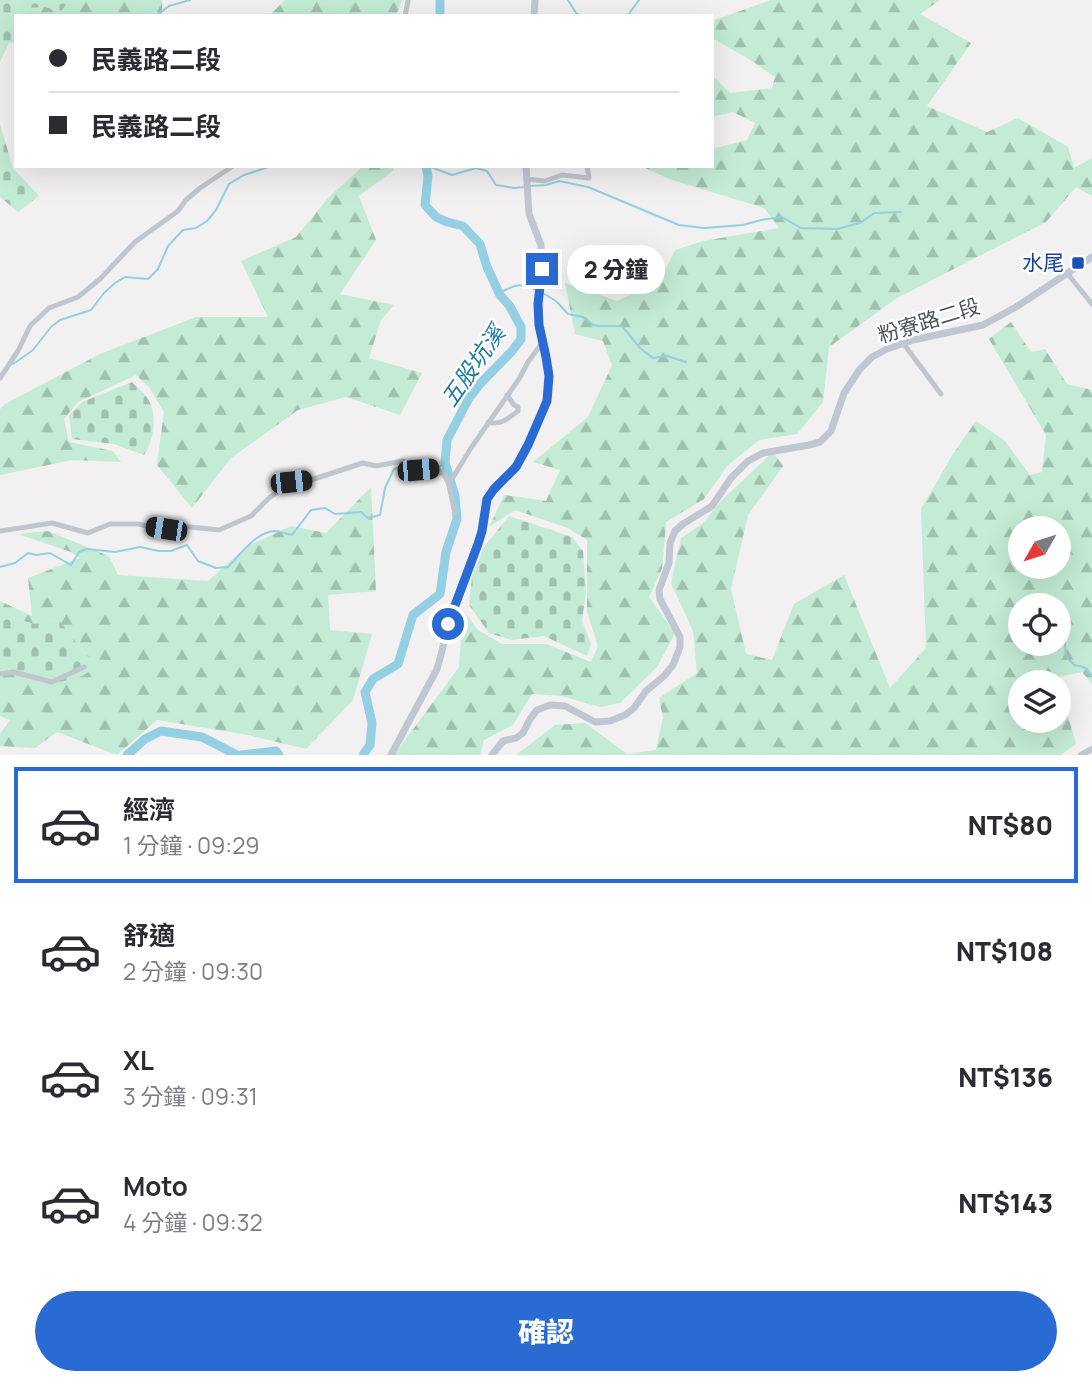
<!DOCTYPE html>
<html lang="zh-TW">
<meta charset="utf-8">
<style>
:root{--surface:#fff;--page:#f2f2f3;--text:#2b2b33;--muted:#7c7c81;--line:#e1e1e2;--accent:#2a6ad3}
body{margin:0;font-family:Manrope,"Noto Sans TC",sans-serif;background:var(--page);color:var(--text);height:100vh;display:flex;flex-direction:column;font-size:26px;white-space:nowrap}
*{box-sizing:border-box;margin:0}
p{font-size:23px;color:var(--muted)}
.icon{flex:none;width:38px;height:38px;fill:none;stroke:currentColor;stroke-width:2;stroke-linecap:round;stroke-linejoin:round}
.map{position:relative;height:755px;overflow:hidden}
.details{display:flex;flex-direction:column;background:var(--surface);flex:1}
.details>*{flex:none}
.top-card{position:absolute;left:14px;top:14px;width:700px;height:154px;border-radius:0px;box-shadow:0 7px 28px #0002;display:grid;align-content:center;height:154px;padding:0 35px;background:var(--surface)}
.needle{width:46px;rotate:231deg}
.tools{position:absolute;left:1008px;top:516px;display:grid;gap:14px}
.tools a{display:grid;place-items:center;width:63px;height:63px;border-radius:50%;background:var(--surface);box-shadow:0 7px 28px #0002;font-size:35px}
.end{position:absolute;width:32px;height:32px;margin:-16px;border:9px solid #2a6ad3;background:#fff;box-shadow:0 0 0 4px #fff}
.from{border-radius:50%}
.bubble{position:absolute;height:49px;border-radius:24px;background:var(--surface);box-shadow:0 7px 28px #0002;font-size:23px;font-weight:800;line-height:49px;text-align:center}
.car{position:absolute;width:21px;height:42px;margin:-21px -10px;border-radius:9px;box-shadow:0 0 5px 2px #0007;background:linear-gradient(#222 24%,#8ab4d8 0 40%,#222 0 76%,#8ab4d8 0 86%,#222 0)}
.top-card b{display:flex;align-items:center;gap:24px;height:66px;font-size:26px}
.top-card b+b{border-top:2px solid var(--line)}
.top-card i{width:18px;height:18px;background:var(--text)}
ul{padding:12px 0 0;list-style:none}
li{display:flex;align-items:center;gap:21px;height:116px;margin:0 14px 10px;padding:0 21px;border:4px solid transparent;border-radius:0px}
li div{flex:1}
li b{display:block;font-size:26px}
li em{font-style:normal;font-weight:800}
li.active{border-color:var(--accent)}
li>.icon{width:63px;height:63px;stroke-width:1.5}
.primary-button{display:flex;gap:14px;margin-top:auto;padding:14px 35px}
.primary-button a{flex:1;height:80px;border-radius:42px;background:var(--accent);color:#fff;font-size:28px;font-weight:800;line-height:80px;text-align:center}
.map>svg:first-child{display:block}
.forest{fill:url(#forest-firs);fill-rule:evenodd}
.cemetery{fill:url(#cemetery-stones)}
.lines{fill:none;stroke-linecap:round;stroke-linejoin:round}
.stream{stroke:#94cfe4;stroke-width:2}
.river{stroke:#94cfe4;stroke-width:9}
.minor{stroke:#c0c6cd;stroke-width:5}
.tertiary{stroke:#c0c6cd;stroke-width:6}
.secondary{stroke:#c0c7d2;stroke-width:7}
.route{stroke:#2a6ad3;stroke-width:9}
.transit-dot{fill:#1a4fb4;stroke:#fff;stroke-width:2.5}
.labels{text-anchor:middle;stroke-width:5;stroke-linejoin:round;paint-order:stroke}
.transit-label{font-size:21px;fill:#164399;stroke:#fff;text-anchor:end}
.street-label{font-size:21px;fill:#4a525c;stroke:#fff}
.water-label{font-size:23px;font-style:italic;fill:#1a7b9f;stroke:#fff}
</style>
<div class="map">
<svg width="1092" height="755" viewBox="0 0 1092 755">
<defs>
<pattern id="forest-firs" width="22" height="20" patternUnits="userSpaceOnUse" patternTransform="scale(1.75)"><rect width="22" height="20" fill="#c3ebd5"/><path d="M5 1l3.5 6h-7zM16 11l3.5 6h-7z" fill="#a0c1b0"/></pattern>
<pattern id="cemetery-stones" width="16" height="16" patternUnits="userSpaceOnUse" patternTransform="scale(1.75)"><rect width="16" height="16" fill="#c3ebd5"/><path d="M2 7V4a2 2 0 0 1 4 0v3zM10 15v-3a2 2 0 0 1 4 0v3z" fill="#a0c1b0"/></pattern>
</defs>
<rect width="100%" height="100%" fill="#f2f0f0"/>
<g class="forest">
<polygon points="70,0 162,0 162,16 27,16 26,8 45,7 61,11"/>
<polygon points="285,0 402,0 396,16 269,16"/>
<polygon points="771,0 940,0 920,14 971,43 927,106 987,132 1018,118 1068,147 1074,168 1092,158 1092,196 1076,187 1046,222 897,298 829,347 823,402 797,434 759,440 727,466 704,499 666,522 662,569 649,597 675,633 657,667 620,703 600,707 562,696 532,694 513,725 484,740 480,755 394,755 459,667 463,610 478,630 502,644 546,644 591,662 598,646 587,612 587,540 568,528 515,510 489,527 504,495 546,501 560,470 533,462 588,417 612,365 603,341 575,334 565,283 617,301 628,296 664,273 675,250 703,241 779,228 764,208 669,179 641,166 712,166 712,149 747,140 755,123 733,112 712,117 712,75 730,93 772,88 775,77 749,59 712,38 712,21"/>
<polygon points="363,166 392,166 394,170 359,196 376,240 340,294 394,305 381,320 369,358 422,373 400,415 346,397 298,410 231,458 192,508 157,465 164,412 149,387 136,375 78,402 64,419 69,442 113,451 121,462 72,460 0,475 0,409 5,404 100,354 196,317 268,317 241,261 296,237 329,197"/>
<path d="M1011,322L1031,352L1045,349L1067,384L1092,390V684L1082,672L1057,677L1058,682H1020V721H1059V685L1076,744L1061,755H516L555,725L585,723L627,754L656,750L663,718L659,698L697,673L693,631L671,583L681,538L702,524L722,500L773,452L783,466L748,515L731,589L746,654L772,660L794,604L844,575L890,688L926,648L921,509L953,454L976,421L1004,440L1030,475L1042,472L1046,435L989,339ZM1020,528H1059V567H1020ZM1020,606H1059V644H1020Z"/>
<polygon points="371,487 376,591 328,595 330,630 372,634 353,700 306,749 248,735 157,720 117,755 57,732 35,748 0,746 0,734 10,720 0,716 0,670 4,669 50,685 85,654 59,620 33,624 4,614 0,617 0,601 32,616 28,578 80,558 71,552 18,534 48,531 109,556 118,575 208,581 246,547 291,526 326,533"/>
</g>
<g class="cemetery">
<polygon points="0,0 70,0 61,11 45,7 26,8 27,16 16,16 16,42 9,43 0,62"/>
<polygon points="0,124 13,168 39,196 18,212 0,197"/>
<path d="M132,382C137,387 144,393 148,399C158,415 154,440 144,455L114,444L72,439L69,415L82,402Z"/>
<polygon points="509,516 572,537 583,551 586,592 582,621 591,644 587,656 544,636 512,640 489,633 469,605 472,577 484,547"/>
<polygon points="4,614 33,624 59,620 85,654 103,663 82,676 49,685 4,669 0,670 0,617"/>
</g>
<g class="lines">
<g class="stream">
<polyline points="568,0 576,13 581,16"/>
<polyline points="156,16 169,6 190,0"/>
<polyline points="626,16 628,15 639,0"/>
<polyline points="428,166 452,175 476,168 487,171 496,185 514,188 525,187"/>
<polyline points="530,186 546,185 559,181 588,187 679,225 704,228 743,225 761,220 782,217 801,228 837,229 860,223 874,213 901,212"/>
<polyline points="541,292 556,301 568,314 583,317 593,325 600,326 622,326 640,348 653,358 667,356 686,362"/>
<path d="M499,293C515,285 519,282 536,290"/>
<polyline points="13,364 33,350 51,327 60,320 91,310 104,293 115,283 125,277 148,279 158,269 168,246 183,230 196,228 207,221 216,210 229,184 244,175 272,166"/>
<polyline points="423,473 434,472 445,462"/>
<path d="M0,567L15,563L28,553L36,555L50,553L71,565L79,552L87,549L115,552L140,547L159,551H171L187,545L198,561L216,568L228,567C239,556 256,532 274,531C279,531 287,534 292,535L311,510L325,508L335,514L361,512L368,518L380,515L385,488L394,469L404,466L414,471"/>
<polyline points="1061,606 1066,656 1074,665 1084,667 1092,676"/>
</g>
<g class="river">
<polyline points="440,16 440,0"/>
<polyline points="127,755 145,739 161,731 202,737 237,755"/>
<polyline points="241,755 276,751 279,755"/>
<polyline points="363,755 370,745 372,723 365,692 373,679 398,664 413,615 440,594 446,552 457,519 455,496 445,462 447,440 469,398 479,385 512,351 521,339 521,327 509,305 500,295 487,267 480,244 463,226 447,222 436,217 425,205 428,176 426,166"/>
</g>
<g class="minor">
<polyline points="405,16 408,1"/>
<polyline points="526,179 545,181 562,175 589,178 587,166"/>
<polyline points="1067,273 1092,304"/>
<polyline points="903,343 941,394"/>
<polyline points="0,378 18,351 30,326 49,308 78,297 100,279 135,242 178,211 186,200 200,188 233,166"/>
<path d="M488,422C500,426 509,418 518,411V407L514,405L507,395"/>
<path d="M414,473C425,478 432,476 442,472"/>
<polyline points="448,482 452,479 471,448 519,379 528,362 542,343"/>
<polyline points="0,531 52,523 88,533 110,524 137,524 166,529 180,526 219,530 251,516 269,498 291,482 311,480 363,463 376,466 403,461 418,470 435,468 442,472 448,482 455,513"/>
<polyline points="0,674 13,672 52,682 84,667"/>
</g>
<polyline class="tertiary" points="1081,755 1092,749"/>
<g class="secondary">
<polyline points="534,16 535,0"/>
<polyline points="391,755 437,669 441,655 448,624 482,531 487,499 494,489 516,467 528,445 547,401 549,376 539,325 538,305 542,269 541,245 529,214 526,166"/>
<polyline points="492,755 503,741 516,738 523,733 530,719 537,710 550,705 565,706 595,722 610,721 625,715 634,708 646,691 664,676 673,665 680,647 680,637 660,599 659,590 669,563 670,543 675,531 683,524 712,506 731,478 748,461 763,453 809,445 820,442 831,431 844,393 860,369 872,357 887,349 913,340 983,325 1016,307 1092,257"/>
</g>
</g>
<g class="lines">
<polyline class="route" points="448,624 478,544 482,531 487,499 494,489 516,467 528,445 547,401 549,376 546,357 539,325 538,304 542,269"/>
</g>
<rect class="transit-dot" x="1071" y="256" width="14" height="14" rx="3.5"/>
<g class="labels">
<g class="transit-label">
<text x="1064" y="270">水尾</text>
</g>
<g class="street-label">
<text transform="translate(929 321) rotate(-17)" y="7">粉寮路二段</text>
</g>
<g class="water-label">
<text transform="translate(473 366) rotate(-55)" y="8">五股坑溪</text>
</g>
</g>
</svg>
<div class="tools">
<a><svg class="needle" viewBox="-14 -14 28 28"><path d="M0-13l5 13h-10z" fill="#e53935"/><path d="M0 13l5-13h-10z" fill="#7c7c81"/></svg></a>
<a><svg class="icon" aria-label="locate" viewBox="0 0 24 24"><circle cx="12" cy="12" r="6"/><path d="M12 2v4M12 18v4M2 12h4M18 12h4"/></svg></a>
<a><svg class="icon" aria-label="layers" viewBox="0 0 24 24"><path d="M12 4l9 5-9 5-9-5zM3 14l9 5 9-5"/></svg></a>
</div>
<i class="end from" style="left:448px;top:624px"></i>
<i class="end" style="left:542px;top:269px"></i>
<div class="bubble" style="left:567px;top:245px;width:98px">2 分鐘</div>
<i class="car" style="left:418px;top:470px;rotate:85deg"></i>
<i class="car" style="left:291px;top:482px;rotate:84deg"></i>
<i class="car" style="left:166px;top:529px;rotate:279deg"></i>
<div class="top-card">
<b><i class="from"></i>民義路二段</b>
<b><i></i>民義路二段</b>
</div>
</div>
<section class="details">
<ul>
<li class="active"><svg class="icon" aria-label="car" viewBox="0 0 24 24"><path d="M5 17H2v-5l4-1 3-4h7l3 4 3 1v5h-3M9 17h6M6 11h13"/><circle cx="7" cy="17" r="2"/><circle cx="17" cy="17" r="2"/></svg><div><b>經濟</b><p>1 分鐘 · 09:29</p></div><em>NT$80</em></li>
<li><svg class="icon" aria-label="car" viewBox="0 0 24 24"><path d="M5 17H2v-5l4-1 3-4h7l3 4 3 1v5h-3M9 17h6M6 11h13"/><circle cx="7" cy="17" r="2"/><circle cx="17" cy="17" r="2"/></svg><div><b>舒適</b><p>2 分鐘 · 09:30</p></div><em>NT$108</em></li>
<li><svg class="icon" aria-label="car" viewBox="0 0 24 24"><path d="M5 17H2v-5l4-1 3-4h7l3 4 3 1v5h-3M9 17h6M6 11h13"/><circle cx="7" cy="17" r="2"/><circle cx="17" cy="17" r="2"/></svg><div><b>XL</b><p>3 分鐘 · 09:31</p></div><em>NT$136</em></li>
<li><svg class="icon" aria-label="car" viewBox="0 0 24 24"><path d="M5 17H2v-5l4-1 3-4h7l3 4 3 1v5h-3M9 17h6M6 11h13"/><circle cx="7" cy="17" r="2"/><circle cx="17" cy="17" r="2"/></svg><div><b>Moto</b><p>4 分鐘 · 09:32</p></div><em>NT$143</em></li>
</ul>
<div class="primary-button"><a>確認</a></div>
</section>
